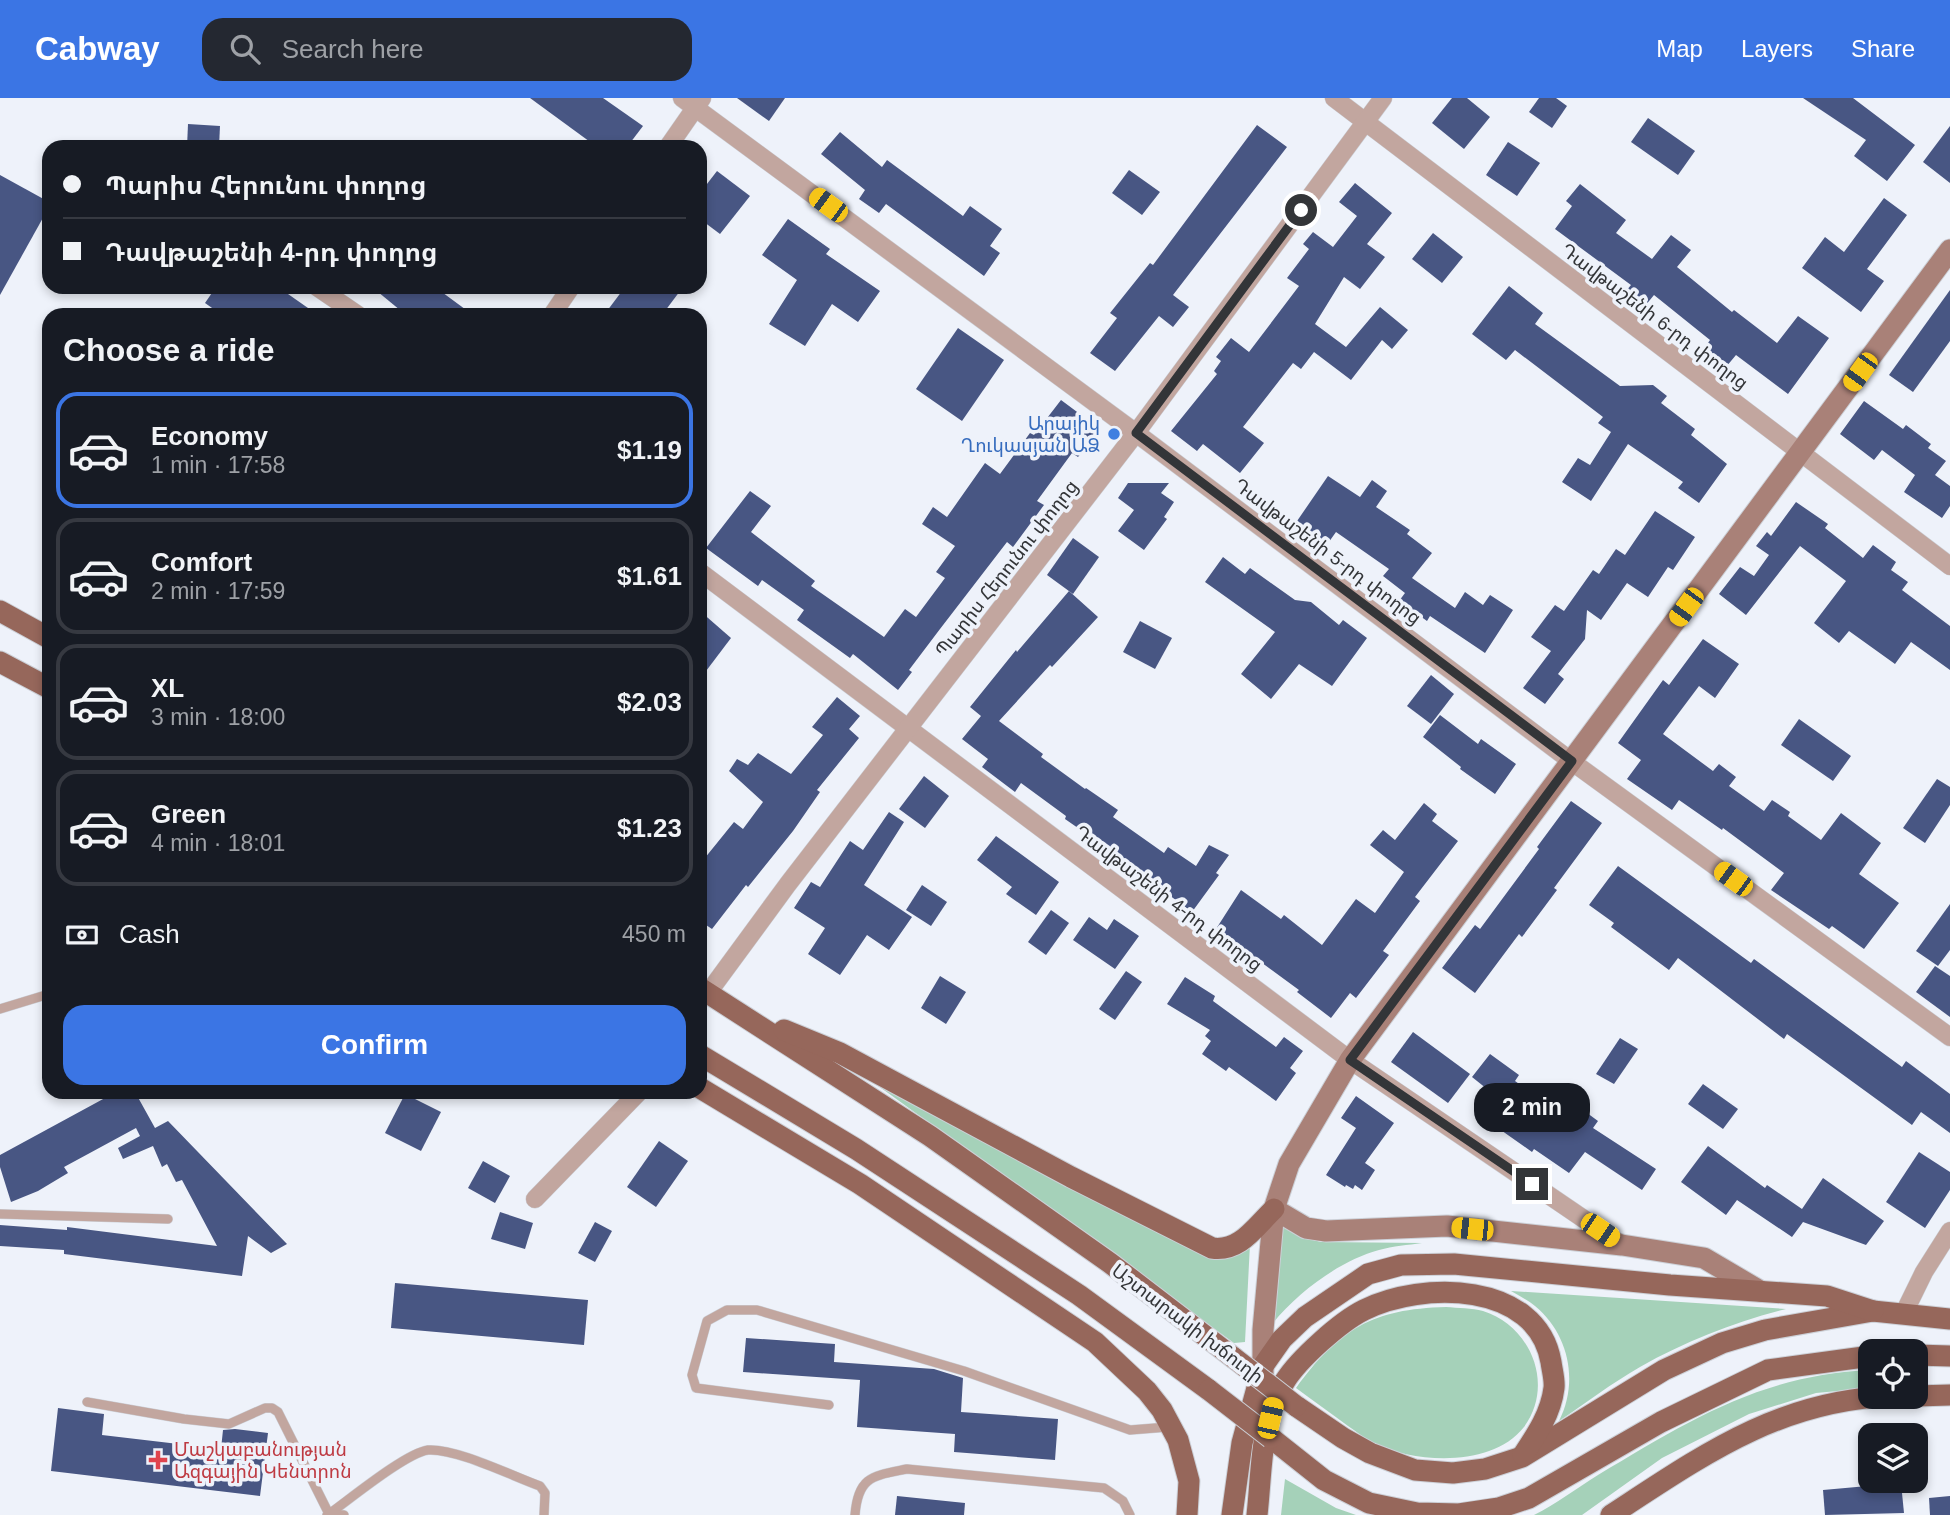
<!DOCTYPE html>
<meta charset="utf-8">
<style>
:root{--surface:#171b24;--page:#242831;--text:#f1f3f6;--muted:#9ea1a6;--line:#363941;--accent:#3b75e4}
body{margin:0;font-family:Arial,"Noto Sans Armenian",sans-serif;background:var(--page);color:var(--text);height:100vh;display:flex;flex-direction:column;font-size:26px;white-space:nowrap}
*{box-sizing:border-box;margin:0}
p{font-size:23px;color:var(--muted)}
.icon{flex:none;width:38px;height:38px;fill:none;stroke:currentColor;stroke-width:2;stroke-linecap:round;stroke-linejoin:round}
.map{position:relative;flex:1;overflow:hidden}
.side{position:absolute;left:42px;top:210px;width:665px;height:791px;display:flex;flex-direction:column;background:var(--surface);border-radius:21px;box-shadow:0 4px 10px #0003}
.side>*{flex:none}
.guide{position:absolute;left:42px;top:42px;width:665px;height:154px;border-radius:21px;box-shadow:0 4px 10px #0003;display:grid;align-content:center;height:154px;padding:0 21px;background:var(--surface)}
.buttons{position:absolute;left:1858px;top:1241px;display:grid;gap:14px}
.buttons a{display:grid;place-items:center;width:70px;height:70px;border-radius:14px;background:var(--surface);box-shadow:0 4px 10px #0003;font-size:35px}
.end{position:absolute;width:32px;height:32px;margin:-16px;border:9px solid #333538;background:#fff;box-shadow:0 0 0 4px #fff}
.from{border-radius:50%}
.bubble{position:absolute;height:49px;border-radius:21px;background:var(--surface);box-shadow:0 4px 10px #0003;font-size:23px;font-weight:700;line-height:49px;text-align:center}
.car{position:absolute;width:21px;height:42px;margin:-21px -10px;border-radius:9px;box-shadow:0 0 5px 2px #0007;background:linear-gradient(#f5c518 24%,#345 0 40%,#f5c518 0 76%,#345 0 86%,#f5c518 0)}
.guide b{display:flex;align-items:center;gap:24px;height:66px;font-size:26px}
.guide b+b{border-top:2px solid var(--line)}
.guide i{width:18px;height:18px;background:var(--text)}
ul{padding:0;list-style:none}
li{display:flex;align-items:center;gap:21px;height:116px;margin:0 14px 10px;padding:0 7px;border:4px solid var(--line);border-radius:21px}
li div{flex:1}
li b{display:block;font-size:26px}
li em{font-style:normal;font-weight:700}
li.on{border-color:var(--accent)}
li>.icon{width:63px;height:63px;stroke-width:1.5}
h2{padding:0 21px;font-size:32px;line-height:84px}
.pay{display:flex;align-items:center;gap:18px;height:77px;padding:0 21px;font-size:26px}
.pay p{margin-inline-start:auto}
.cta{display:flex;gap:14px;margin-top:auto;padding:14px 21px}
.cta a{flex:1;height:80px;border-radius:21px;background:var(--accent);color:#fff;font-size:28px;font-weight:700;line-height:80px;text-align:center}
header{display:flex;align-items:center;gap:42px;box-sizing:border-box;height:98px;padding:0 35px;background:var(--accent);color:#fff}
header strong{font-size:33px}
nav{display:flex;gap:38px;margin-inline-start:auto;font-size:24px}
.search{width:490px;height:63px;background:var(--page);display:flex;align-items:center;gap:18px;box-sizing:border-box;padding:0 24px;border-radius:21px;color:var(--muted);font-size:26px}
.map>svg:first-child{display:block}
.green{fill:#a5d1b9}
.building{fill:#485683}
.lines{fill:none;stroke-linecap:round;stroke-linejoin:round}
.lane-casing{stroke:#ccd0d7;stroke-width:10}
.street-casing{stroke:#ccd0d7;stroke-width:19}
.secondary-casing{stroke:#ccd0d7;stroke-width:23}
.primary-casing{stroke:#ccd0d7;stroke-width:23}
.lane{stroke:#c2a69f;stroke-width:9}
.street{stroke:#c2a69f;stroke-width:18}
.secondary{stroke:#a98178;stroke-width:21}
.primary{stroke:#96675b;stroke-width:21}
.primary-bridge-casing{stroke:#ccd0d7;stroke-width:23;stroke-linecap:butt}
.primary-bridge{stroke:#96675b;stroke-width:21}
.route{stroke:#333538;stroke-width:9}
.shop-dot{fill:#3f7fe0;stroke:#eef2fa;stroke-width:2.5}
.health-dot{fill:#e0444e;stroke:#eef2fa;stroke-width:2.5}
.labels{text-anchor:middle;stroke-width:7;stroke-linejoin:round;paint-order:stroke}
.street-label{font-size:19px;fill:#333538;stroke:#eef2fa}
.shop-label{font-size:19px;fill:#366cbe;stroke:#eef2fa;text-anchor:end}
.health-label{font-size:19px;fill:#be3a42;stroke:#eef2fa;text-anchor:start}
</style>
<header>
<strong>Cabway</strong>
<div class="search"><svg class="icon" aria-label="search" viewBox="0 0 24 24"><circle cx="10" cy="10" r="6"/><path d="M15 15l6 6"/></svg>Search here</div>
<nav><a>Map</a><a>Layers</a><a>Share</a></nav>
</header>
<div class="map">
<svg width="1950" height="1417" viewBox="0 0 1950 1417">
<rect width="100%" height="100%" fill="#eef2fa"/>
<g class="green">
<polygon points="877,987 1179,1145 1250,1146 1245,1244 1234,1245"/>
<path d="M1278,1125L1298,1138L1321,1144L1422,1145C1408,1147 1393,1148 1379,1152C1341,1162 1298,1194 1273,1225Z"/>
<path d="M1511,1193L1786,1211C1735,1224 1686,1243 1640,1269C1612,1285 1586,1305 1559,1323C1579,1284 1569,1236 1535,1208C1528,1202 1519,1198 1511,1193Z"/>
<path d="M1446,1209C1458,1210 1472,1210 1483,1213C1531,1228 1555,1287 1524,1329C1492,1370 1416,1365 1374,1346C1365,1341 1356,1333 1348,1328C1331,1315 1313,1303 1296,1290C1339,1231 1372,1211 1446,1209Z"/>
<path d="M1871,1272V1290L1816,1295L1749,1316L1662,1360L1582,1417H1534C1556,1406 1577,1390 1598,1377C1690,1322 1761,1277 1871,1272Z"/>
<polygon points="1285,1381 1336,1410 1356,1417 1281,1417"/>
</g>
<g class="building">
<polygon points="530,0 603,0 643,28 627,49 597,49"/>
<polygon points="737,0 785,0 769,23"/>
<polygon points="1452,0 1467,0 1490,19 1464,51 1432,25"/>
<polygon points="1539,0 1556,0 1567,8 1552,30 1529,14"/>
<polygon points="1803,0 1853,0 1915,47 1887,83 1854,58 1866,42"/>
<polygon points="1648,20 1695,53 1678,77 1631,44"/>
<polygon points="188,26 220,28 219,49 187,49"/>
<polygon points="1257,27 1287,49 1173,197 1189,209 1173,229 1159,218 1115,273 1090,255 1117,220 1110,215 1150,165 1153,167"/>
<polygon points="1950,28 1950,85 1923,64"/>
<polygon points="840,34 882,69 887,62 963,118 970,108 1002,131 990,148 1000,155 984,178 886,106 879,115 859,101 865,92 821,56"/>
<polygon points="1508,44 1540,65 1517,98 1486,77"/>
<polygon points="1129,72 1160,94 1142,117 1112,95"/>
<polygon points="717,73 750,98 720,136 700,121 700,95"/>
<polygon points="0,77 49,104 49,109 0,197"/>
<polygon points="1355,85 1392,115 1367,146 1385,159 1360,191 1344,179 1315,226 1346,249 1380,209 1408,232 1392,251 1382,242 1351,282 1314,254 1301,271 1293,265 1243,329 1264,345 1240,375 1203,346 1197,353 1171,333 1217,276 1214,273 1221,263 1216,259 1231,240 1249,254 1299,188 1287,180 1309,151 1303,146 1313,134 1333,149 1357,118 1339,104"/>
<polygon points="1580,86 1626,122 1616,135 1652,161 1671,137 1691,152 1677,169 1732,214 1734,212 1777,245 1798,218 1829,240 1788,296 1736,257 1726,269 1703,252 1710,242 1654,197 1645,208 1626,193 1631,187 1555,131 1572,108 1566,103"/>
<polygon points="1884,100 1907,117 1867,171 1884,183 1861,214 1802,170 1825,139 1844,154"/>
<polygon points="788,121 830,151 826,156 880,193 858,224 832,206 805,248 769,226 797,182 762,157"/>
<polygon points="1433,135 1463,159 1442,185 1412,161"/>
<polygon points="1509,188 1543,215 1535,226 1620,288 1653,287 1667,298 1661,305 1695,331 1691,337 1727,366 1699,405 1678,390 1683,384 1628,346 1591,403 1562,384 1578,360 1590,367 1611,334 1598,325 1603,319 1515,252 1506,262 1472,236"/>
<polygon points="216,189 278,189 318,217 222,217 205,205"/>
<polygon points="372,189 435,189 473,217 406,217"/>
<polygon points="625,189 683,189 662,217 604,217"/>
<polygon points="1950,192 1950,243 1913,294 1889,277"/>
<polygon points="958,230 1004,262 962,323 916,291"/>
<polygon points="1061,302 1100,331 1078,359 1072,355 1037,403 1044,407 1013,449 1007,444 940,531 909,572 912,574 898,592 853,556 850,560 797,522 804,512 762,482 758,488 706,450 750,393 771,408 751,434 815,483 811,488 884,539 905,511 916,519 945,480 936,474 955,448 922,426 933,409 947,419 985,365 1000,376 1030,335 1034,337"/>
<polygon points="1864,303 1903,331 1906,327 1931,346 1928,350 1946,363 1935,377 1950,388 1950,408 1942,420 1904,394 1915,377 1882,352 1874,362 1840,336"/>
<polygon points="1328,378 1360,399 1372,382 1387,393 1376,409 1410,432 1407,436 1432,455 1412,480 1455,510 1465,494 1483,507 1490,497 1513,512 1485,555 1430,518 1427,523 1399,503 1405,495 1383,478 1389,471 1336,434 1326,448 1295,426"/>
<polygon points="1128,385 1169,385 1161,395 1174,404 1164,419 1167,421 1144,452 1118,433 1134,412 1118,400"/>
<polygon points="1796,404 1828,426 1825,430 1863,460 1873,447 1896,464 1891,472 1908,484 1902,492 1950,528 1950,572 1911,544 1895,566 1849,533 1839,545 1814,525 1846,483 1800,448 1746,517 1719,496 1740,469 1754,478 1769,457 1756,448 1767,434 1771,438"/>
<polygon points="1655,413 1695,439 1673,472 1668,469 1648,499 1627,485 1601,522 1587,512 1585,541 1558,576 1564,581 1545,606 1523,590 1551,553 1531,539 1555,507 1564,513 1593,472 1599,476 1616,451 1625,457"/>
<polygon points="1073,440 1099,459 1073,496 1047,477"/>
<polygon points="1223,459 1245,476 1250,470 1295,502 1311,504 1339,527 1343,522 1367,540 1332,588 1299,566 1271,601 1241,576 1275,534 1205,484"/>
<polygon points="1069,493 1098,519 1052,569 1050,567 999,623 1043,656 1041,659 1085,691 1086,690 1118,712 1113,719 1164,755 1168,749 1196,768 1209,747 1229,757 1216,775 1219,777 1192,814 1146,780 1147,778 1065,721 1066,718 1021,685 1015,694 982,669 988,661 962,641 981,618 970,609 1016,552 1017,554"/>
<polygon points="700,513 731,540 700,581"/>
<polygon points="1140,523 1172,540 1155,571 1123,554"/>
<polygon points="1703,541 1739,566 1715,600 1699,588 1663,636 1713,673 1719,666 1736,679 1729,688 1764,713 1772,702 1790,714 1788,718 1821,742 1841,715 1881,745 1859,776 1899,805 1864,851 1832,828 1829,831 1771,792 1784,775 1723,730 1722,732 1679,702 1672,712 1627,681 1641,662 1618,645 1663,582 1669,587"/>
<polygon points="1431,577 1454,596 1431,626 1407,608"/>
<polygon points="837,599 860,618 849,631 859,640 817,692 820,694 793,733 748,789 746,787 712,831 700,823 700,766 734,724 743,731 763,704 729,673 737,661 748,667 758,655 791,676 823,637 812,629"/>
<polygon points="1440,617 1478,646 1481,641 1516,666 1495,696 1460,671 1461,669 1423,639"/>
<polygon points="1799,621 1851,658 1833,683 1781,647"/>
<polygon points="924,678 949,698 925,730 899,711"/>
<polygon points="1937,681 1950,689 1950,707 1925,745 1903,730"/>
<polygon points="1571,703 1602,725 1554,790 1557,792 1522,839 1519,836 1475,895 1442,870 1475,827 1480,831 1539,751 1537,749"/>
<polygon points="1424,705 1437,716 1432,723 1458,743 1415,799 1420,803 1383,853 1389,857 1356,900 1350,895 1331,920 1297,894 1299,892 1216,831 1241,792 1281,821 1284,817 1322,847 1356,801 1375,815 1404,774 1370,747 1383,732 1395,742"/>
<polygon points="889,714 904,724 864,787 912,819 889,852 867,837 840,877 808,856 825,830 794,810 811,784 820,789 850,743 863,752"/>
<polygon points="996,738 1059,784 1036,817 1006,796 1012,789 977,762"/>
<polygon points="1618,768 1751,865 1754,861 1902,969 1906,963 1950,996 1950,1035 1921,1014 1912,1027 1787,936 1784,941 1678,860 1669,872 1611,829 1614,825 1589,807"/>
<polygon points="922,787 947,804 931,828 906,812"/>
<polygon points="1950,806 1950,852 1938,868 1916,853"/>
<polygon points="1051,812 1069,825 1046,857 1028,844"/>
<polygon points="1089,819 1107,832 1114,821 1139,838 1115,871 1073,842"/>
<polygon points="1935,868 1950,878 1950,919 1916,894"/>
<polygon points="1126,873 1142,884 1115,922 1099,911"/>
<polygon points="940,878 966,894 946,926 921,910"/>
<polygon points="1185,879 1215,898 1213,903 1276,949 1284,939 1303,953 1290,970 1296,975 1276,1003 1229,969 1226,973 1202,956 1211,943 1205,938 1210,932 1167,906"/>
<polygon points="1413,934 1470,976 1448,1005 1391,964"/>
<polygon points="1620,940 1638,951 1614,986 1596,976"/>
<polygon points="1490,956 1519,977 1515,983 1543,1003 1545,1001 1564,1015 1572,1004 1598,1023 1593,1030 1656,1071 1642,1092 1585,1054 1569,1075 1534,1051 1532,1054 1488,1023 1502,1003 1472,979"/>
<polygon points="1703,986 1738,1011 1723,1031 1688,1006"/>
<polygon points="116,994 135,994 155,1030 168,1023 287,1146 271,1155 248,1138 242,1178 64,1156 64,1152 0,1148 0,1127 67,1132 67,1129 217,1148 182,1082 176,1084 167,1066 162,1069 153,1048 123,1061 118,1050 140,1038 136,1030 64,1069 68,1075 38,1093 11,1104 0,1069 0,1057"/>
<polygon points="405,996 441,1014 421,1053 385,1035"/>
<polygon points="1356,998 1394,1025 1365,1065 1375,1072 1362,1092 1355,1087 1353,1091 1346,1087 1345,1089 1326,1077 1356,1030 1341,1020"/>
<polygon points="659,1043 688,1063 656,1109 627,1089"/>
<polygon points="1708,1048 1765,1090 1767,1087 1802,1111 1823,1080 1884,1123 1866,1147 1803,1124 1792,1139 1737,1102 1726,1117 1681,1084"/>
<polygon points="1919,1054 1950,1074 1950,1092 1925,1130 1886,1104"/>
<polygon points="483,1063 510,1078 495,1105 468,1090"/>
<polygon points="500,1114 533,1125 525,1151 491,1141"/>
<polygon points="595,1124 612,1133 595,1164 578,1155"/>
<polygon points="395,1185 588,1202 584,1247 391,1230"/>
<polygon points="746,1240 835,1246 834,1264 934,1271 963,1280 961,1314 1058,1321 1055,1362 954,1354 955,1336 857,1329 860,1282 743,1274"/>
<polygon points="58,1310 104,1316 102,1337 221,1351 223,1332 235,1331 268,1335 260,1398 51,1373"/>
<polygon points="1901,1385 1904,1415 1825,1417 1823,1392"/>
<polygon points="897,1398 965,1405 964,1417 895,1417"/>
<polygon points="1950,1398 1950,1417 1930,1417 1929,1400"/>
</g>
<g class="lines">
<defs>
<g id="lane">
<polyline points="0,911 49,896"/>
<polyline points="0,1116 168,1121"/>
<polyline points="87,1304 184,1321 229,1326 265,1310 272,1310 278,1314 329,1416 327,1417"/>
<polyline points="829,1307 696,1290 692,1277 707,1223 727,1212 757,1212 964,1273 1130,1332 1168,1329"/>
<path d="M329,1416C350,1401 406,1355 428,1352C456,1350 512,1378 540,1388L545,1395L544,1417"/>
<polyline points="329,1416 344,1417"/>
<path d="M855,1417C858,1378 873,1378 907,1371L1104,1390L1123,1403L1130,1417"/>
</g>
<g id="street">
<polyline points="682,0 1136,335 1571,663 1950,939"/>
<polyline points="1334,0 1950,468"/>
<polyline points="668,49 702,0"/>
<polyline points="317,189 358,217"/>
<polyline points="552,217 571,189"/>
<polyline points="700,474 1350,962 1622,1147"/>
<polyline points="708,895 788,786 1136,335 1383,0"/>
<polyline points="535,1101 639,994"/>
<polyline points="1903,1217 1924,1174 1950,1133"/>
</g>
<g id="secondary">
<polyline points="1274,1111 1306,1130 1326,1133 1447,1128 1622,1147 1704,1160 1760,1193"/>
<polyline points="1263,1276 1263,1232 1274,1111 1289,1066 1350,962 1950,152"/>
</g>
<g id="primary">
<polyline points="0,513 49,540"/>
<polyline points="0,564 49,590"/>
<polyline points="700,890 930,1038 1110,1165 1234,1260"/>
<path d="M784,932L840,955L1071,1079L1212,1150C1240,1154 1255,1129 1274,1111"/>
<polyline points="700,957 856,1051 1079,1197 1209,1292"/>
<polyline points="700,990 860,1086 1095,1244 1147,1293 1162,1312 1178,1342 1189,1383 1187,1417"/>
<polyline points="1916,1257 1950,1258"/>
<polyline points="1916,1298 1950,1297"/>
<polyline points="1296,1308 1343,1340 1370,1355 1415,1372 1453,1375 1485,1371 1522,1359 1664,1272 1722,1245 1765,1232 1873,1213 1950,1221"/>
<polyline points="1271,1340 1324,1382 1369,1405 1417,1415 1459,1416 1499,1410 1529,1400 1661,1324 1768,1272 1871,1258"/>
<polyline points="1232,1417 1242,1345 1263,1268 1282,1241 1305,1219 1368,1176 1401,1167 1454,1166 1670,1187 1827,1198 1873,1213"/>
<path d="M1257,1417C1262,1374 1260,1320 1285,1283C1299,1261 1340,1224 1364,1212C1422,1183 1537,1183 1551,1264C1552,1272 1555,1282 1554,1290C1551,1315 1537,1336 1523,1357"/>
<path d="M1611,1417C1703,1357 1779,1302 1893,1298"/>
</g>
</defs>
<use href="#lane" class="lane-casing"/>
<use href="#street" class="street-casing"/>
<use href="#secondary" class="secondary-casing"/>
<use href="#primary" class="primary-casing"/>
<use href="#lane" class="lane"/>
<use href="#street" class="street"/>
<use href="#secondary" class="secondary"/>
<use href="#primary" class="primary"/>
<defs>
<g id="primary-bridge">
<polyline points="1234,1260 1296,1308"/>
<polyline points="1209,1292 1271,1340"/>
</g>
</defs>
<use href="#primary-bridge" class="primary-bridge-casing"/>
<use href="#primary-bridge" class="primary-bridge"/>
</g>
<g class="lines">
<polyline class="route" points="1301,112 1136,335 1572,663 1350,962 1532,1086"/>
</g>
<circle class="shop-dot" cx="1114" cy="336" r="7"/>
<path class="health-dot" d="M154.5 1351.5h7v7h7v7h-7v7h-7v-7h-7v-7h7z"/>
<g class="labels">
<g class="street-label">
<text transform="translate(1655 218) rotate(37)" y="7">Դավթաշենի 6-րդ փողոց</text>
<text transform="translate(1328 453) rotate(37)" y="7">Դավթաշենի 5-րդ փողոց</text>
<text transform="translate(1006 470) rotate(-52)" y="7">Պարիս Հերունու փողոց</text>
<text transform="translate(1169 800) rotate(37)" y="7">Դավթաշենի 4-րդ փողոց</text>
<text transform="translate(1188 1225) rotate(37)" y="7">Աշտարակի խճուղի</text>
</g>
<g class="shop-label">
<text x="1100" y="332">Արայիկ<tspan x="1100" dy="22">Ղուկասյան ԱՁ</tspan></text>
</g>
<g class="health-label">
<text x="174" y="1358">Մաշկաբանության<tspan x="174" dy="22">Ազգային Կենտրոն</tspan></text>
</g>
</g>
</svg>
<div class="buttons">
<a><svg class="icon" aria-label="locate" viewBox="0 0 24 24"><circle cx="12" cy="12" r="6"/><path d="M12 2v4M12 18v4M2 12h4M18 12h4"/></svg></a>
<a><svg class="icon" aria-label="layers" viewBox="0 0 24 24"><path d="M12 4l9 5-9 5-9-5zM3 14l9 5 9-5"/></svg></a>
</div>
<i class="end from" style="left:1301px;top:112px"></i>
<i class="end" style="left:1532px;top:1086px"></i>
<div class="bubble" style="left:1474px;top:985px;width:116px">2 min</div>
<i class="car" style="left:828px;top:107px;rotate:306deg"></i>
<i class="car" style="left:1860px;top:274px;rotate:216deg"></i>
<i class="car" style="left:1686px;top:509px;rotate:216deg"></i>
<i class="car" style="left:1733px;top:781px;rotate:306deg"></i>
<i class="car" style="left:1472px;top:1131px;rotate:276deg"></i>
<i class="car" style="left:1600px;top:1132px;rotate:124deg"></i>
<i class="car" style="left:1270px;top:1320px;rotate:13deg"></i>
<div class="guide">
<b><i class="from"></i>Պարիս Հերունու փողոց</b>
<b><i></i>Դավթաշենի 4-րդ փողոց</b>
</div>
<section class="side">
<h2>Choose a ride</h2>
<ul>
<li class="on"><svg class="icon" aria-label="car" viewBox="0 0 24 24"><path d="M5 17H2v-5l4-1 3-4h7l3 4 3 1v5h-3M9 17h6M6 11h13"/><circle cx="7" cy="17" r="2"/><circle cx="17" cy="17" r="2"/></svg><div><b>Economy</b><p>1 min · 17:58</p></div><em>$1.19</em></li>
<li><svg class="icon" aria-label="car" viewBox="0 0 24 24"><path d="M5 17H2v-5l4-1 3-4h7l3 4 3 1v5h-3M9 17h6M6 11h13"/><circle cx="7" cy="17" r="2"/><circle cx="17" cy="17" r="2"/></svg><div><b>Comfort</b><p>2 min · 17:59</p></div><em>$1.61</em></li>
<li><svg class="icon" aria-label="car" viewBox="0 0 24 24"><path d="M5 17H2v-5l4-1 3-4h7l3 4 3 1v5h-3M9 17h6M6 11h13"/><circle cx="7" cy="17" r="2"/><circle cx="17" cy="17" r="2"/></svg><div><b>XL</b><p>3 min · 18:00</p></div><em>$2.03</em></li>
<li><svg class="icon" aria-label="car" viewBox="0 0 24 24"><path d="M5 17H2v-5l4-1 3-4h7l3 4 3 1v5h-3M9 17h6M6 11h13"/><circle cx="7" cy="17" r="2"/><circle cx="17" cy="17" r="2"/></svg><div><b>Green</b><p>4 min · 18:01</p></div><em>$1.23</em></li>
</ul>
<div class="pay"><svg class="icon" aria-label="cash" viewBox="0 0 24 24"><path d="M3 7h18v10H3z"/><circle cx="12" cy="12" r="2"/></svg>Cash<p>450 m</p></div>
<div class="cta"><a>Confirm</a></div>
</section>
</div>
